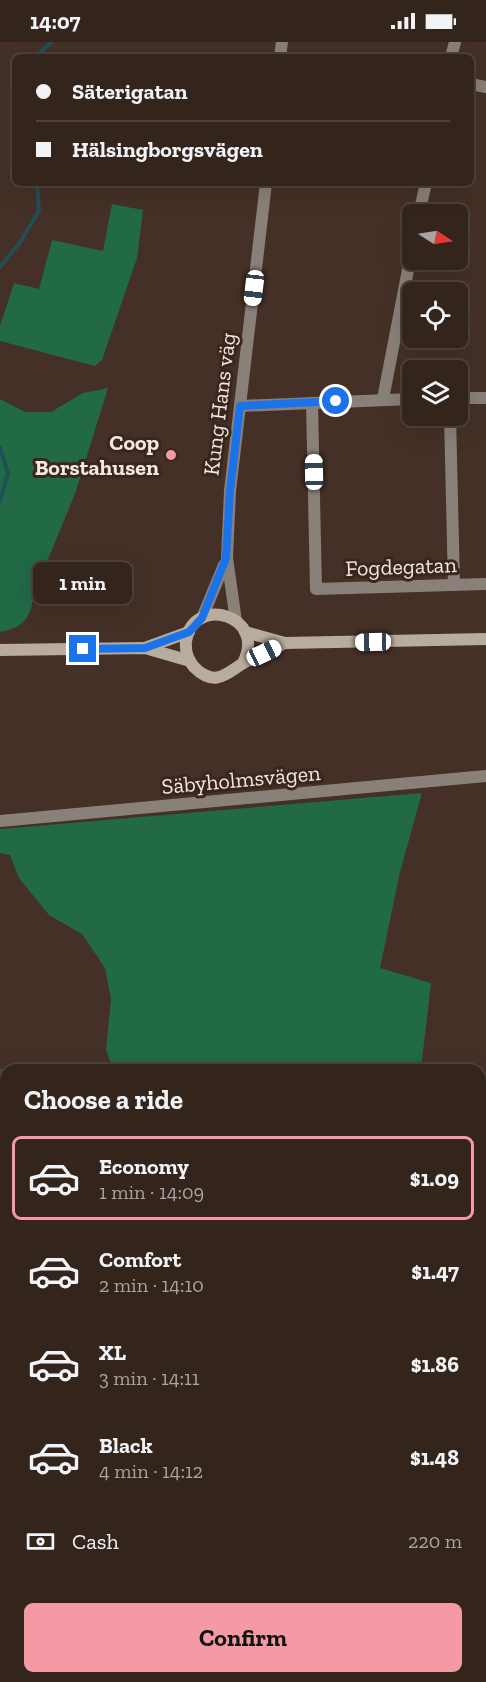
<!DOCTYPE html>
<meta charset="utf-8">
<style>
:root{--surface:#33241c;--page:#3b2c25;--text:#f1f3f6;--muted:#a9a4a3;--line:#4e413b;--accent:#f49aa5}
body{margin:0;font-family:"Zilla Slab",serif;background:var(--page);color:var(--text);height:100vh;display:flex;flex-direction:column;font-size:22px;white-space:nowrap}
*{box-sizing:border-box;margin:0}
p{font-size:20px;color:var(--muted)}
.icon{flex:none;width:33px;height:33px;fill:none;stroke:currentColor;stroke-width:2;stroke-linecap:round;stroke-linejoin:round}
.map{position:relative;flex:1;overflow:hidden}
.drawer{position:absolute;left:0px;top:1022px;width:486px;height:620px;display:flex;flex-direction:column;background:var(--surface);border-radius:18px 18px 0 0;box-shadow:0 6px 24px #0002,0 0 0 2px var(--line)}
.drawer>*{flex:none}
.banner{position:absolute;left:12px;top:12px;width:462px;height:132px;border-radius:9px;box-shadow:0 6px 24px #0002,0 0 0 2px var(--line);display:grid;align-content:center;height:132px;padding:0 24px;background:var(--surface)}
.needle{width:39px;rotate:102deg}
.buttons{position:absolute;left:402px;top:162px;display:grid;gap:12px}
.buttons a{display:grid;place-items:center;width:66px;height:66px;border-radius:9px;background:var(--surface);box-shadow:0 6px 24px #0002,0 0 0 2px var(--line);font-size:30px}
.end{position:absolute;width:27px;height:27px;margin:-14px;border:8px solid #1a73e8;background:#fff;box-shadow:0 0 0 3px #fff}
.from{border-radius:50%}
.bubble{position:absolute;height:42px;border-radius:9px;background:var(--surface);box-shadow:0 6px 24px #0002,0 0 0 2px var(--line);font-size:20px;font-weight:700;line-height:42px;text-align:center}
.car{position:absolute;width:18px;height:36px;margin:-18px -9px;border-radius:8px;box-shadow:0 0 4px 2px #0007;background:linear-gradient(#fff 24%,#345 0 40%,#fff 0 76%,#345 0 86%,#fff 0)}
.banner b{display:flex;align-items:center;gap:21px;height:57px;font-size:22px}
.banner b+b{border-top:2px solid var(--line)}
.banner i{width:15px;height:15px;background:var(--text)}
ul{padding:0;list-style:none}
li{display:flex;align-items:center;gap:18px;height:84px;margin:0 12px 9px;padding:0 12px;border:3px solid transparent;border-radius:9px}
li div{flex:1}
li b{display:block;font-size:22px}
li em{font-style:normal;font-weight:700}
li.on{border-color:var(--accent)}
li>.icon{width:54px;height:54px;stroke-width:1.5}
h2{padding:0 24px;font-size:27px;line-height:72px}
.pay{display:flex;align-items:center;gap:15px;height:66px;padding:0 24px;font-size:22px}
.pay p{margin-inline-start:auto}
.cta{display:flex;gap:12px;margin-top:auto;padding:12px 24px}
.cta a{flex:1;height:69px;border-radius:9px;background:var(--accent);color:#111;font-size:24px;font-weight:700;line-height:69px;text-align:center}
.status{display:flex;justify-content:space-between;align-items:center;height:42px;padding:0 30px;background:var(--surface);direction:ltr}
.status svg{height:16px;fill:currentColor}
.map>svg:first-child{display:block}
.green{fill:#226946}
.lines{fill:none;stroke-linecap:round;stroke-linejoin:round}
.stream{stroke:#224e56;stroke-width:4}
.street{stroke:#898179;stroke-width:12}
.secondary{stroke:#b8ac9f;stroke-width:12}
.route{stroke:#1a73e8;stroke-width:8}
.poi-dot{fill:#f49aa5;stroke:#39261c;stroke-width:2}
.labels{text-anchor:middle;stroke-width:6;stroke-linejoin:round;paint-order:stroke}
.street-label{font-size:22px;fill:#f4e6e0;stroke:#39261c}
.poi-label{font-size:22px;font-weight:bold;fill:#f4e6e0;stroke:#39261c;text-anchor:end}
</style>
<div class="status"><b>14:07</b><svg viewBox="0 0 49 12"><path d="M0 12V9h3v3zM5 12V6h3v6zM10 12V3h3v9zM15 12V0h3v12zM26 1h20v11H26zM47 4h2v5h-2z"/></svg></div>
<div class="map">
<svg width="486" height="1640" viewBox="0 0 486 1640">
<rect width="100%" height="100%" fill="#443026"/>
<g class="green">
<polygon points="112,162 143,168 137,216 102,318 95,324 0,299 0,284 14,241 39,247 52,198 103,209"/>
<path d="M108,346L76,449L33,554C32,575 22,587 0,590V357L25,370H51L83,351Z"/>
<polygon points="422,751 400,830 380,926 431,941 421,1027 113,1027 106,1008 111,957 105,926 82,892 49,873 19,836 10,813 0,811 0,787"/>
<polygon points="0,1027 6,1028 6,1115 0,1111"/>
<polygon points="480,1094 486,1096 486,1578 480,1576"/>
<polygon points="6,1183 6,1448 0,1447 0,1203"/>
<polygon points="6,1513 6,1585 0,1622 0,1557"/>
</g>
<g class="lines">
<g class="stream">
<polyline points="34,15 52,0"/>
<polyline points="0,225 19,202 39,169 37,141"/>
<polyline points="0,406 8,431 0,459"/>
</g>
<g class="street">
<polyline points="280,15 282,0"/>
<polyline points="451,15 455,0"/>
<polyline points="471,42 486,45"/>
<polyline points="419,172 426,141"/>
<polyline points="458,356 486,356"/>
<polyline points="383,357 412,207"/>
<polyline points="312,361 316,547 486,542"/>
<polyline points="240,364 412,357"/>
<polyline points="450,374 454,543"/>
<polyline points="202,576 224,523"/>
<polyline points="236,579 227,516 230,449 266,141"/>
<polyline points="0,779 486,734"/>
</g>
<g class="secondary">
<polyline points="245,590 285,601 486,597"/>
<polyline points="145,606 189,590"/>
<polyline points="0,608 145,606 190,619"/>
<path d="M243,621C268,573 193,552 186,599C185,609 188,618 194,625C217,648 229,628 247,619C260,613 273,607 285,601"/>
</g>
</g>
<g class="lines">
<polyline class="route" points="83,607 145,606 189,590 202,576 226,516 230,449 240,364 336,359"/>
</g>
<circle class="poi-dot" cx="171" cy="413" r="6"/>
<g class="labels">
<g class="street-label">
<text transform="translate(219 362) rotate(-83)" y="8">Kung Hans väg</text>
<text transform="translate(401 524) rotate(-2)" y="8">Fogdegatan</text>
<text transform="translate(241 737) rotate(-5)" y="8">Säbyholmsvägen</text>
</g>
<g class="poi-label">
<text x="159" y="408">Coop<tspan x="159" dy="25">Borstahusen</tspan></text>
</g>
</g>
</svg>
<div class="buttons">
<a><svg class="needle" viewBox="-14 -14 28 28"><path d="M0-13l5 13h-10z" fill="#e53935"/><path d="M0 13l5-13h-10z" fill="#a9a4a3"/></svg></a>
<a><svg class="icon" aria-label="locate" viewBox="0 0 24 24"><circle cx="12" cy="12" r="6"/><path d="M12 2v4M12 18v4M2 12h4M18 12h4"/></svg></a>
<a><svg class="icon" aria-label="layers" viewBox="0 0 24 24"><path d="M12 4l9 5-9 5-9-5zM3 14l9 5 9-5"/></svg></a>
</div>
<i class="end from" style="left:336px;top:359px"></i>
<i class="end" style="left:83px;top:607px"></i>
<div class="bubble" style="left:33px;top:520px;width:99px">1 min</div>
<i class="car" style="left:254px;top:246px;rotate:187deg"></i>
<i class="car" style="left:314px;top:430px;rotate:359deg"></i>
<i class="car" style="left:373px;top:600px;rotate:269deg"></i>
<i class="car" style="left:264px;top:611px;rotate:65deg"></i>
<div class="banner">
<b><i class="from"></i>Säterigatan</b>
<b><i></i>Hälsingborgsvägen</b>
</div>
<section class="drawer">
<h2>Choose a ride</h2>
<ul>
<li class="on"><svg class="icon" aria-label="car" viewBox="0 0 24 24"><path d="M5 17H2v-5l4-1 3-4h7l3 4 3 1v5h-3M9 17h6M6 11h13"/><circle cx="7" cy="17" r="2"/><circle cx="17" cy="17" r="2"/></svg><div><b>Economy</b><p>1 min · 14:09</p></div><em>$1.09</em></li>
<li><svg class="icon" aria-label="car" viewBox="0 0 24 24"><path d="M5 17H2v-5l4-1 3-4h7l3 4 3 1v5h-3M9 17h6M6 11h13"/><circle cx="7" cy="17" r="2"/><circle cx="17" cy="17" r="2"/></svg><div><b>Comfort</b><p>2 min · 14:10</p></div><em>$1.47</em></li>
<li><svg class="icon" aria-label="car" viewBox="0 0 24 24"><path d="M5 17H2v-5l4-1 3-4h7l3 4 3 1v5h-3M9 17h6M6 11h13"/><circle cx="7" cy="17" r="2"/><circle cx="17" cy="17" r="2"/></svg><div><b>XL</b><p>3 min · 14:11</p></div><em>$1.86</em></li>
<li><svg class="icon" aria-label="car" viewBox="0 0 24 24"><path d="M5 17H2v-5l4-1 3-4h7l3 4 3 1v5h-3M9 17h6M6 11h13"/><circle cx="7" cy="17" r="2"/><circle cx="17" cy="17" r="2"/></svg><div><b>Black</b><p>4 min · 14:12</p></div><em>$1.48</em></li>
</ul>
<div class="pay"><svg class="icon" aria-label="cash" viewBox="0 0 24 24"><path d="M3 7h18v10H3z"/><circle cx="12" cy="12" r="2"/></svg>Cash<p>220 m</p></div>
<div class="cta"><a>Confirm</a></div>
</section>
</div>
